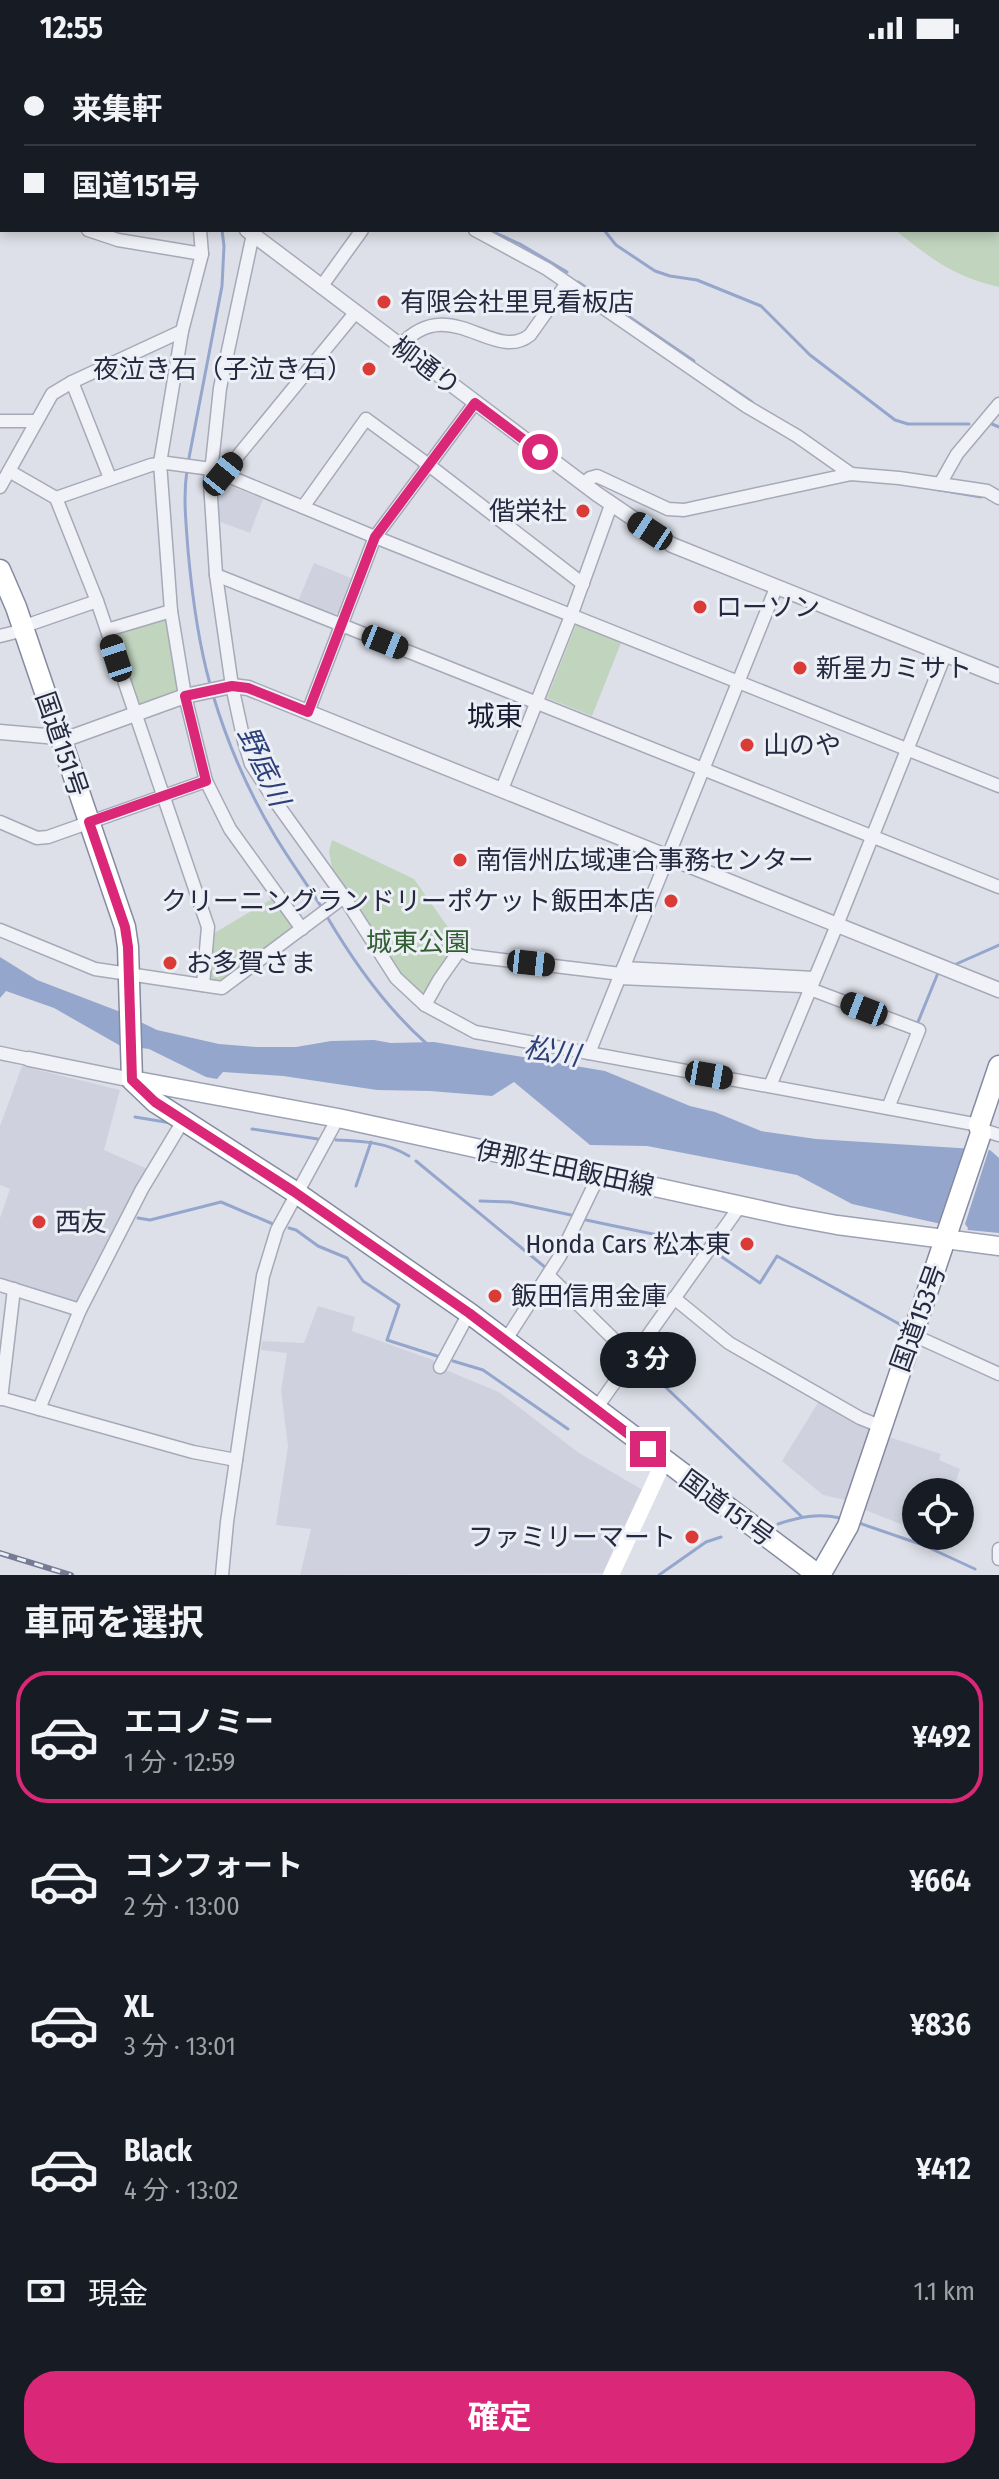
<!DOCTYPE html>
<html lang="ja">
<meta charset="utf-8">
<style>
:root{--surface:#171b24;--page:#20242c;--text:#f1f3f6;--muted:#9ea1a6;--line:#363941;--accent:#db2777}
body{margin:0;font-family:"Fira Sans Condensed","Noto Sans JP",sans-serif;background:var(--page);color:var(--text);height:100vh;display:flex;flex-direction:column;font-size:30px;white-space:nowrap}
*{box-sizing:border-box;margin:0}
p{font-size:26px;color:var(--muted)}
.icon{flex:none;width:44px;height:44px;fill:none;stroke:currentColor;stroke-width:2;stroke-linecap:round;stroke-linejoin:round}
.map{position:relative;height:1519px;overflow:hidden}
.drawer{display:flex;flex-direction:column;background:var(--surface);flex:1}
.drawer>*{flex:none}
.hud{position:absolute;left:0px;top:0px;width:1000px;height:176px;box-shadow:0 4px 12px #0003;display:grid;align-content:center;height:176px;padding:0 24px;background:var(--surface)}
.tools{position:absolute;left:902px;top:1422px;display:grid;gap:16px}
.tools a{display:grid;place-items:center;width:72px;height:72px;border-radius:50%;background:var(--surface);box-shadow:0 4px 12px #0003;font-size:40px}
.end{position:absolute;width:36px;height:36px;margin:-18px;border:10px solid #db2777;background:#fff;box-shadow:0 0 0 4px #fff}
.from{border-radius:50%}
.bubble{position:absolute;height:56px;border-radius:28px;background:var(--surface);box-shadow:0 4px 12px #0003;font-size:26px;font-weight:700;line-height:56px;text-align:center}
.car{position:absolute;width:24px;height:48px;margin:-24px -12px;border-radius:10px;box-shadow:0 0 6px 2px #0007;background:linear-gradient(#222 24%,#8ab4d8 0 40%,#222 0 76%,#8ab4d8 0 86%,#222 0)}
.hud b{display:flex;align-items:center;gap:28px;height:76px;font-size:30px}
.hud b+b{border-top:2px solid var(--line)}
.hud i{width:20px;height:20px;background:var(--text)}
ul{padding:0;list-style:none}
li{display:flex;align-items:center;gap:24px;height:132px;margin:0 16px 12px;padding:0 8px;border:4px solid transparent;border-radius:32px}
li div{flex:1}
li b{display:block;font-size:30px}
li em{font-style:normal;font-weight:700}
li.current{border-color:var(--accent)}
li>.icon{width:72px;height:72px;stroke-width:1.5}
h2{padding:0 24px;font-size:36px;line-height:96px}
.pay{display:flex;align-items:center;gap:20px;height:88px;padding:0 24px;font-size:30px}
.pay p{margin-inline-start:auto}
.primary-button{display:flex;gap:16px;margin-top:auto;padding:16px 24px}
.primary-button a{flex:1;height:92px;border-radius:32px;background:var(--accent);color:#fff;font-size:32px;font-weight:700;line-height:92px;text-align:center}
.status{display:flex;justify-content:space-between;align-items:center;height:56px;padding:0 40px;background:var(--surface);direction:ltr}
.status svg{height:22px;fill:currentColor}
.map>svg:first-child{display:block}
.built{fill:#cfd2de}
.green{fill:#c0d4be}
.water{fill:#95a6cd}
.pier{fill:#dee0e9}
.lines{fill:none;stroke-linecap:round;stroke-linejoin:round}
.stream{stroke:#95a6cd;stroke-width:3}
.minor-casing{stroke:#a6a9b7;stroke-width:15}
.tertiary-casing{stroke:#a6a9b7;stroke-width:17}
.primary-casing{stroke:#9ca1b6;stroke-width:21}
.trunk-casing{stroke:#848aa1;stroke-width:23}
.minor{stroke:#f1f2f7;stroke-width:12}
.tertiary{stroke:#f1f2f7;stroke-width:14}
.secondary{stroke:#fff;stroke-width:16}
.primary{stroke:#fff;stroke-width:18}
.trunk{stroke:#fff;stroke-width:20}
.rail-casing{stroke:#767c94;stroke-width:6}
.rail{stroke:#edeff6;stroke-width:3;stroke-dasharray:9;stroke-linecap:butt}
.route{stroke:#db2777;stroke-width:10}
.poi-dot{fill:#db3b36;stroke:#edeff6;stroke-width:3}
.labels{text-anchor:middle;stroke-width:6;stroke-linejoin:round;paint-order:stroke}
.poi-label{font-size:26px;fill:#252a41;stroke:#edeff6;text-anchor:start}
.street-label{font-size:26px;fill:#252a41;stroke:#edeff6}
.park-label{font-size:26px;fill:#325e31;stroke:#edeff6}
.neighbourhood-label{font-size:28px;fill:#181c32;stroke:#edeff6}
.water-label{font-size:28px;font-style:italic;fill:#2c4079;stroke:#edeff6}
</style>
<div class="status"><b>12:55</b><svg viewBox="0 0 49 12"><path d="M0 12V9h3v3zM5 12V6h3v6zM10 12V3h3v9zM15 12V0h3v12zM26 1h20v11H26zM47 4h2v5h-2z"/></svg></div>
<div class="map">
<svg width="999" height="1519" viewBox="0 0 999 1519">
<rect width="100%" height="100%" fill="#dee0e9"/>
<g class="built">
<polygon points="218,425 263,443 250,477 218,465 215,427"/>
<polygon points="314,507 351,522 338,557 333,558 298,545"/>
<polygon points="22,1010 120,1034 104,1094 152,1115 78,1247 0,1221 0,1162 10,1133 0,1129 0,1070"/>
<polygon points="318,1250 355,1261 352,1275 433,1304 436,1310 499,1336 579,1397 643,1434 606,1517 300,1519 311,1473 276,1469 288,1390 281,1335 287,1297 261,1294 262,1285 304,1287"/>
<polygon points="821,1342 873,1373 850,1445 823,1439 782,1405"/>
<polygon points="883,1379 941,1398 939,1404 960,1413 952,1436 916,1436 916,1474 860,1452"/>
</g>
<g class="green">
<path d="M964,0H999V231C952,220 932,203 895,174H998V2H965Z"/>
<polygon points="166,559 179,636 137,650 113,577"/>
<polygon points="576,569 621,587 592,660 547,642"/>
<polygon points="332,784 414,823 457,884 455,893 426,940 421,940 398,918 333,818 329,795"/>
<polygon points="275,841 295,869 294,874 222,925 214,925 208,920 211,879"/>
</g>
<polygon class="water" points="0,901 37,924 118,955 157,974 219,988 257,991 296,991 331,985 374,984 391,987 434,986 605,1015 690,1050 715,1056 761,1075 816,1083 990,1094 999,1102 999,1177 968,1174 852,1148 797,1119 647,1090 590,1089 514,1026 492,1040 430,1035 377,1034 283,1020 223,1016 217,1023 206,1021 149,993 119,989 54,952 6,935 0,942"/>
<polygon class="pier" points="969,1088 990,1090 965,1168 968,1172 966,1178 943,1170"/>
<g class="lines">
<g class="stream">
<polyline points="130,0 132,2"/>
<polyline points="175,0 176,2"/>
<polyline points="347,0 349,2"/>
<polyline points="503,0 505,2"/>
<polyline points="543,2 546,0"/>
<polyline points="489,174 520,188 567,216"/>
<polyline points="604,174 616,189 655,215 670,220 697,224 761,250 810,299 895,364 908,368 969,368"/>
<polyline points="578,226 694,305"/>
<polyline points="721,325 752,346"/>
<polyline points="992,368 999,371"/>
<polyline points="188,407 222,230 224,190 222,174"/>
<path d="M187,414C183,441 186,467 188,494C192,539 198,585 210,628"/>
<polyline points="934,433 981,441"/>
<path d="M213,639C228,689 248,735 275,780C290,805 307,828 322,852"/>
<path d="M326,859C353,905 386,952 427,988"/>
<polyline points="954,909 999,889"/>
<polyline points="913,967 918,966 938,917"/>
<polyline points="135,1061 171,1067"/>
<polyline points="252,1073 318,1083"/>
<path d="M336,1084C362,1085 386,1086 409,1100"/>
<polyline points="416,1105 546,1212"/>
<polyline points="356,1130 371,1086"/>
<polyline points="480,1145 510,1146 571,1159"/>
<polyline points="138,1162 150,1164 221,1146 273,1168"/>
<polyline points="586,1164 667,1181 676,1179 704,1193"/>
<polyline points="289,1172 296,1174 318,1190 347,1202 363,1225 399,1249 387,1284 437,1300"/>
<polyline points="719,1199 760,1227 777,1200 901,1269"/>
<polyline points="636,1303 802,1461"/>
<polyline points="453,1305 483,1314 568,1373"/>
<polyline points="856,1466 923,1489 975,1513"/>
<path d="M778,1468C799,1461 818,1457 840,1462"/>
<polyline points="659,1519 706,1486 721,1481"/>
</g>
<defs>
<g id="minor">
<polyline points="182,0 183,2"/>
<polyline points="263,0 263,2"/>
<polyline points="338,0 340,2"/>
<polyline points="673,0 679,2"/>
<polyline points="960,0 960,2"/>
<polyline points="809,2 809,0"/>
<polyline points="0,145 2,146"/>
<polyline points="88,174 118,184 202,198"/>
<polyline points="200,174 202,198 182,275 160,407 171,555 185,640 206,725 230,773 302,873"/>
<polyline points="475,174 547,213 746,350 797,380 851,418"/>
<polyline points="253,178 220,332 210,426 216,519 232,630 244,685 251,708 275,745 344,841 396,922 425,949 475,976 979,1069 986,1075 999,1079"/>
<polyline points="321,231 362,174"/>
<path d="M400,290C450,235 494,308 530,279L567,227"/>
<polyline points="72,326 110,422"/>
<polyline points="0,365 36,365"/>
<polyline points="9,415 56,442 97,545 208,871 203,929"/>
<polyline points="223,418 355,257"/>
<polyline points="583,428 590,422 597,420 668,453 684,454 851,418 899,422 974,433 987,435 999,442"/>
<polyline points="940,428 957,398 999,348"/>
<polyline points="0,431 52,338 72,326 182,275"/>
<polyline points="56,442 151,409 167,407 211,413 375,481 999,730"/>
<polyline points="303,451 366,363 430,410 583,528"/>
<polyline points="216,519 999,831"/>
<polyline points="22,571 97,545"/>
<polyline points="107,574 171,555"/>
<polyline points="0,580 24,574"/>
<polyline points="308,656 375,481 475,347"/>
<polyline points="502,733 571,560 611,449"/>
<polyline points="0,766 37,782 48,781 206,725"/>
<polyline points="0,874 95,913 222,932 344,841"/>
<polyline points="623,912 814,922"/>
<polyline points="619,922 802,930 919,974 888,1052"/>
<polyline points="425,949 439,924 460,894 471,900 621,918"/>
<polyline points="0,997 29,1003"/>
<polyline points="589,997 776,532"/>
<polyline points="770,1030 837,869 945,599"/>
<polyline points="548,1219 632,1301"/>
<polyline points="0,1229 80,1254"/>
<polyline points="674,1242 729,1287 860,1362 880,1370"/>
<polyline points="913,1279 999,1318"/>
<polyline points="505,1285 560,1200 599,1119"/>
<polyline points="440,1311 469,1257"/>
<polyline points="0,1342 193,1396 236,1404"/>
<polyline points="1,1343 14,1233"/>
<polyline points="39,1353 80,1254 142,1133 183,1065"/>
<polyline points="595,1354 740,1150"/>
<polyline points="999,1493 999,1503"/>
<polyline points="222,1519 227,1466 263,1220 277,1174 338,1062"/>
</g>
<g id="tertiary">
<polyline points="0,26 2,27"/>
<polyline points="247,174 597,438 672,489 999,620"/>
<polyline points="0,676 69,682 185,640 232,630 248,632 999,934"/>
<polyline points="29,1003 132,1024"/>
</g>
<polyline id="primary" points="132,1024 338,1062 788,1160 837,1169 999,1190"/>
<g id="trunk">
<polyline points="0,514 16,551 125,871 128,891 132,1024 155,1046 298,1138 469,1257 818,1519"/>
<polyline points="820,1519 848,1470 981,1077 979,1069 999,1010"/>
</g>
</defs>
<use href="#minor" class="minor-casing"/>
<use href="#tertiary" class="tertiary-casing"/>
<use href="#primary" class="primary-casing"/>
<use href="#trunk" class="trunk-casing"/>
<use href="#minor" class="minor"/>
<use href="#tertiary" class="tertiary"/>
<polyline class="secondary" points="611,1519 664,1405"/>
<use href="#primary" class="primary"/>
<use href="#trunk" class="trunk"/>
<defs>
<polyline id="rail" points="0,1497 71,1519"/>
</defs>
<use href="#rail" class="rail-casing"/>
<use href="#rail" class="rail"/>
</g>
<g class="lines">
<polyline class="route" points="540,396 475,347 375,481 308,656 248,632 232,630 185,640 206,725 89,766 125,871 128,891 132,1024 155,1046 293,1135 469,1257 648,1393"/>
</g>
<g class="poi-dot">
<circle cx="384" cy="246" r="8"/>
<circle cx="369" cy="313" r="8"/>
<circle cx="583" cy="455" r="8"/>
<circle cx="700" cy="551" r="8"/>
<circle cx="800" cy="612" r="8"/>
<circle cx="747" cy="689" r="8"/>
<circle cx="460" cy="804" r="8"/>
<circle cx="671" cy="845" r="8"/>
<circle cx="170" cy="907" r="8"/>
<circle cx="39" cy="1166" r="8"/>
<circle cx="747" cy="1188" r="8"/>
<circle cx="495" cy="1240" r="8"/>
<circle cx="692" cy="1481" r="8"/>
</g>
<g class="labels">
<g class="poi-label">
<text x="400" y="255">有限会社里見看板店</text>
<text x="353" y="322" text-anchor="end">夜泣き石（子泣き石）</text>
<text x="567" y="464" text-anchor="end">偕栄社</text>
<text x="716" y="560">ローソン</text>
<text x="816" y="621">新星カミサト</text>
<text x="763" y="698">山のや</text>
<text x="476" y="813">南信州広域連合事務センター</text>
<text x="655" y="854" text-anchor="end">クリーニングランドリーポケット飯田本店</text>
<text x="186" y="916">お多賀さま</text>
<text x="55" y="1175">西友</text>
<text x="731" y="1197" text-anchor="end">Honda Cars 松本東</text>
<text x="511" y="1249">飯田信用金庫</text>
<text x="676" y="1490" text-anchor="end">ファミリーマート</text>
</g>
<g class="street-label">
<text transform="translate(426 310) rotate(37)" y="9">柳通り</text>
<text transform="translate(62 688) rotate(71)" y="9">国道151号</text>
<text transform="translate(565 1112) rotate(12)" y="9">伊那生田飯田線</text>
<text transform="translate(918 1262) rotate(-70)" y="9">国道153号</text>
<text transform="translate(727 1452) rotate(36)" y="9">国道151号</text>
</g>
<g class="park-label">
<text x="418" y="895">城東公園</text>
</g>
<g class="neighbourhood-label">
<text x="495" y="670">城東</text>
</g>
<g class="water-label">
<text transform="translate(264 710) rotate(65)" y="10">野底川</text>
<text transform="translate(552 995) rotate(9)" y="10">松川</text>
</g>
</g>
</svg>
<div class="tools">
<a><svg class="icon" aria-label="locate" viewBox="0 0 24 24"><circle cx="12" cy="12" r="6"/><path d="M12 2v4M12 18v4M2 12h4M18 12h4"/></svg></a>
</div>
<i class="end from" style="left:540px;top:396px"></i>
<i class="end" style="left:648px;top:1393px"></i>
<div class="bubble" style="left:600px;top:1276px;width:96px">3 分</div>
<i class="car" style="left:223px;top:418px;rotate:39deg"></i>
<i class="car" style="left:650px;top:475px;rotate:303deg"></i>
<i class="car" style="left:385px;top:586px;rotate:112deg"></i>
<i class="car" style="left:116px;top:602px;rotate:342deg"></i>
<i class="car" style="left:531px;top:907px;rotate:96deg"></i>
<i class="car" style="left:864px;top:953px;rotate:291deg"></i>
<i class="car" style="left:709px;top:1019px;rotate:100deg"></i>
<div class="hud">
<b><i class="from"></i>来集軒</b>
<b><i></i>国道151号</b>
</div>
</div>
<section class="drawer">
<h2>車両を選択</h2>
<ul>
<li class="current"><svg class="icon" aria-label="car" viewBox="0 0 24 24"><path d="M5 17H2v-5l4-1 3-4h7l3 4 3 1v5h-3M9 17h6M6 11h13"/><circle cx="7" cy="17" r="2"/><circle cx="17" cy="17" r="2"/></svg><div><b>エコノミー</b><p>1 分 · 12:59</p></div><em>¥492</em></li>
<li><svg class="icon" aria-label="car" viewBox="0 0 24 24"><path d="M5 17H2v-5l4-1 3-4h7l3 4 3 1v5h-3M9 17h6M6 11h13"/><circle cx="7" cy="17" r="2"/><circle cx="17" cy="17" r="2"/></svg><div><b>コンフォート</b><p>2 分 · 13:00</p></div><em>¥664</em></li>
<li><svg class="icon" aria-label="car" viewBox="0 0 24 24"><path d="M5 17H2v-5l4-1 3-4h7l3 4 3 1v5h-3M9 17h6M6 11h13"/><circle cx="7" cy="17" r="2"/><circle cx="17" cy="17" r="2"/></svg><div><b>XL</b><p>3 分 · 13:01</p></div><em>¥836</em></li>
<li><svg class="icon" aria-label="car" viewBox="0 0 24 24"><path d="M5 17H2v-5l4-1 3-4h7l3 4 3 1v5h-3M9 17h6M6 11h13"/><circle cx="7" cy="17" r="2"/><circle cx="17" cy="17" r="2"/></svg><div><b>Black</b><p>4 分 · 13:02</p></div><em>¥412</em></li>
</ul>
<div class="pay"><svg class="icon" aria-label="cash" viewBox="0 0 24 24"><path d="M3 7h18v10H3z"/><circle cx="12" cy="12" r="2"/></svg>現金<p>1.1 km</p></div>
<div class="primary-button"><a>確定</a></div>
</section>
